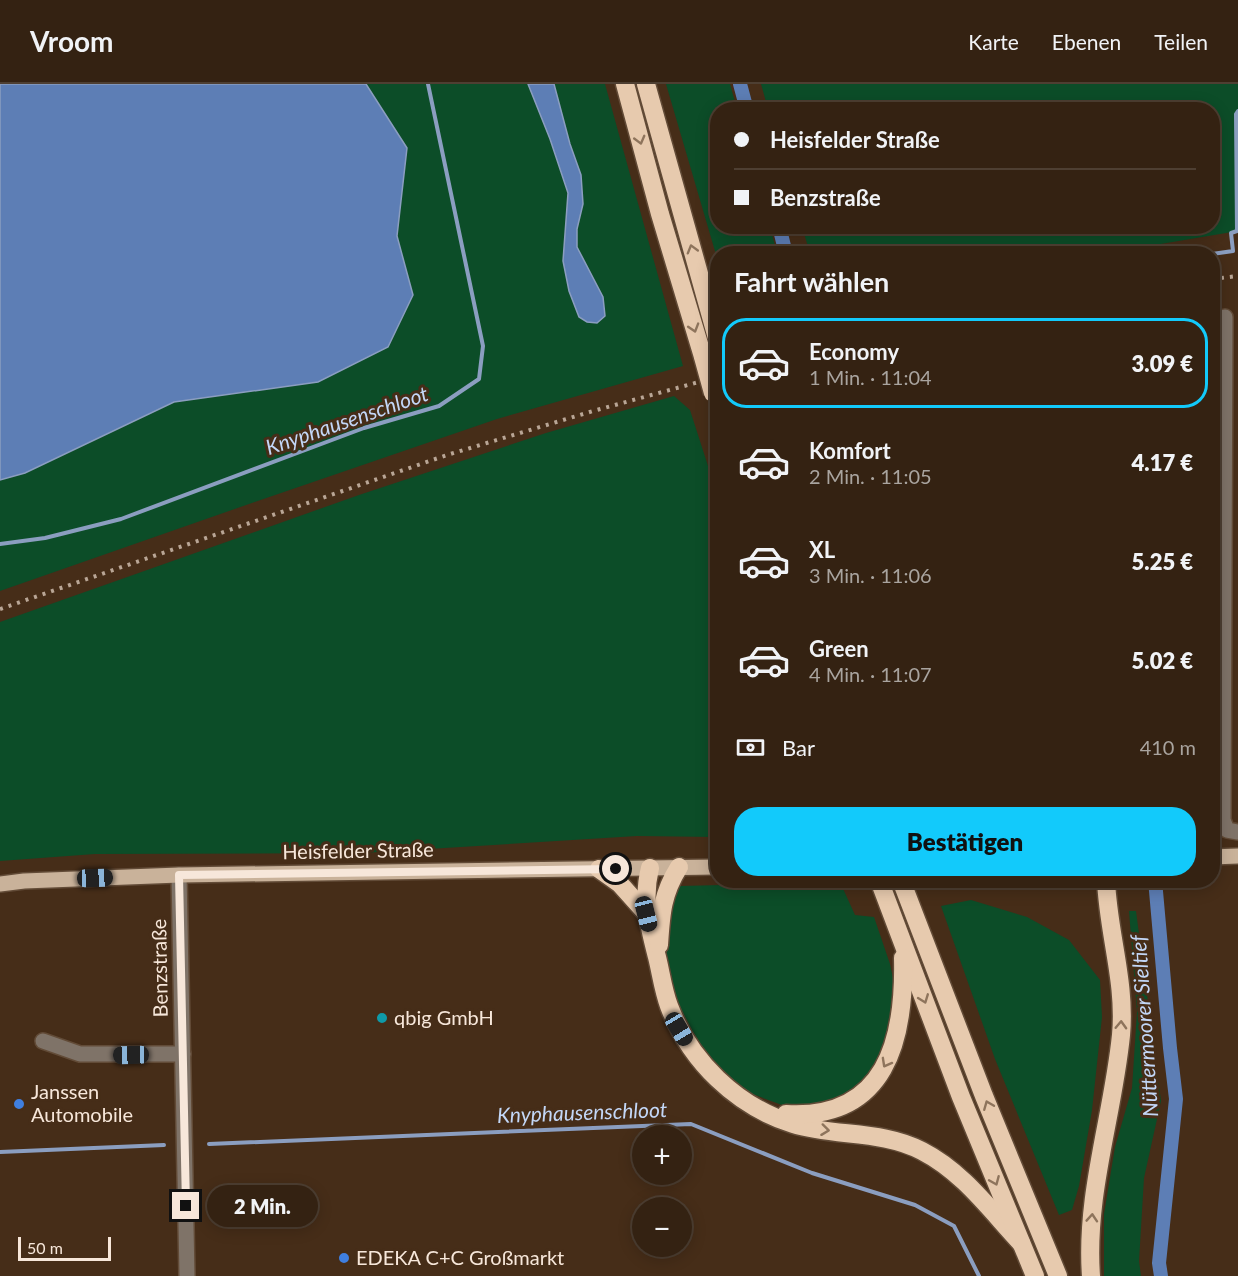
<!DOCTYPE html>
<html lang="de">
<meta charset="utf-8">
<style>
:root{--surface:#342212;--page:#3c2a1b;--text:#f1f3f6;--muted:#a9a49f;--line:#4e3f32;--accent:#12cafb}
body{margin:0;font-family:Lato,sans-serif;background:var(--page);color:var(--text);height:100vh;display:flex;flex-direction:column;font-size:22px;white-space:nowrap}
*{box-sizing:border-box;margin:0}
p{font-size:20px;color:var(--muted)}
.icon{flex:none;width:33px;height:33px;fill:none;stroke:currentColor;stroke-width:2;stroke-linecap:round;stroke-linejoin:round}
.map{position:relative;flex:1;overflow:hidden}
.drawer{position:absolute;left:710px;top:162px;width:510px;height:642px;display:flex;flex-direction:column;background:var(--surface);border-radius:24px;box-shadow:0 3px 15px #0003,0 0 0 2px var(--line)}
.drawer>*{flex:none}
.top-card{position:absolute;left:710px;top:18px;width:510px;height:132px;border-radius:24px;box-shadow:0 3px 15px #0003,0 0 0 2px var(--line);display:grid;align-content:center;height:132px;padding:0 24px;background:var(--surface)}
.fabs{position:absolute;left:632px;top:1041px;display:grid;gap:12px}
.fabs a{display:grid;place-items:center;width:60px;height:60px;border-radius:50%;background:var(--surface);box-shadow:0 3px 15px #0003,0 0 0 2px var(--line);font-size:30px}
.scale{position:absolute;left:18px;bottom:15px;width:93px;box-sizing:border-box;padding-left:6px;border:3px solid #f7e7da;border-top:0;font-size:16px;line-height:21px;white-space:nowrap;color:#f7e7da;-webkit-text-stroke:4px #462d18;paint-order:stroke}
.end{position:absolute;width:27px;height:27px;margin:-14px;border:8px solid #f7e7da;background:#111;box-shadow:0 0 0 3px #111}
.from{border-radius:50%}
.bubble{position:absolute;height:42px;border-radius:21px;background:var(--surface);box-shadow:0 3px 15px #0003,0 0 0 2px var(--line);font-size:20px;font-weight:800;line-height:42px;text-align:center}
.car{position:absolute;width:18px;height:36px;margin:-18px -9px;border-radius:8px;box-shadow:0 0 4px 2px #0007;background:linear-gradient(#222 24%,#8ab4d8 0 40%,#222 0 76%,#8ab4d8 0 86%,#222 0)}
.top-card b{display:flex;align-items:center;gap:21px;height:57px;font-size:22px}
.top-card b+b{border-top:2px solid var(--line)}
.top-card i{width:15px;height:15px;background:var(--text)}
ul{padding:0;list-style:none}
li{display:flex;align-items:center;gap:18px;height:90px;margin:0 12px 9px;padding:0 12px;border:3px solid transparent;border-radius:24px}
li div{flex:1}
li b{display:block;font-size:22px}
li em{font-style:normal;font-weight:800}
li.active{border-color:var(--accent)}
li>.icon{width:54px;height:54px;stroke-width:1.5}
h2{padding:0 24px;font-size:27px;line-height:72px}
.pay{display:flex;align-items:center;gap:15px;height:66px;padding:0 24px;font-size:22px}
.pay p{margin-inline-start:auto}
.primary-button{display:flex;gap:12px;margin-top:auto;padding:12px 24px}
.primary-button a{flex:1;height:69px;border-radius:24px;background:var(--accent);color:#111;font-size:24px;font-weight:800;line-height:69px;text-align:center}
header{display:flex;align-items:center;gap:36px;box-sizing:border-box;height:84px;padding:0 30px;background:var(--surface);border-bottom:2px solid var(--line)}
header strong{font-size:28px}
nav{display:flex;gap:33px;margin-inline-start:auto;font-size:21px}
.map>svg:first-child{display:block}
.green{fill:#0c4d28}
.water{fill:#5d7eb5;stroke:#8b9ec0;stroke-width:1.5}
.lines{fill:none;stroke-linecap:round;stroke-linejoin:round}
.stream{stroke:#8b9ec0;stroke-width:4}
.canal{stroke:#5d7eb5;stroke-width:14}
.minor-casing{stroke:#624b37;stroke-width:18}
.major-casing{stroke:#624b37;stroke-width:18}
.highway-casing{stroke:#624b37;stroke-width:21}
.minor{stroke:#7f7368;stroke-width:15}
.major{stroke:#c9b29a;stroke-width:15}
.highway{stroke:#e7caae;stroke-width:18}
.rail{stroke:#b9a696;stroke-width:4;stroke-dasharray:3 6;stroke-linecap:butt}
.highway-bridge-casing{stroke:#624b37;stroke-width:21;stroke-linecap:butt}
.highway-bridge{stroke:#e7caae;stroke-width:18}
.oneway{stroke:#8e745c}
.route{stroke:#f7e7da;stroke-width:8}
.culture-dot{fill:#0f9aa8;stroke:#462d18;stroke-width:2}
.shop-dot{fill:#3f7fe0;stroke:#462d18;stroke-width:2}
.labels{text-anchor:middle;stroke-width:6;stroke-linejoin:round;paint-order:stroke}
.street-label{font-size:20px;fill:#f7e7da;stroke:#462d18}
.poi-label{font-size:20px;fill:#f7e7da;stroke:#462d18;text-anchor:start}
.water-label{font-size:21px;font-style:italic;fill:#c3d7f7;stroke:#462d18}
</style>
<header>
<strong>Vroom</strong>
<nav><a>Karte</a><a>Ebenen</a><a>Teilen</a></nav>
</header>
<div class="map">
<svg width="1238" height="1192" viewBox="0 0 1238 1192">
<rect width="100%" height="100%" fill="#462d18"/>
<g class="green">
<polygon points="366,0 528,0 550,55 568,109 563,177 587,238 597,239 605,232 577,163 577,145 583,120 581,91 570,60 554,0 605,0 683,282 497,335 249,420 0,507 0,396 25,389 174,318 318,298 413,211 397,152 407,64"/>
<polygon points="666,0 730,0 737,25 717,26 717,142 770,143 777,169 717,170 717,174"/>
<polygon points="761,0 1238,0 1238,147 1107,169 810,169 802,143 1212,142 1212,26 768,25"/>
<polygon points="674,312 690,326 717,410 717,753 637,752 363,769 95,770 0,777 0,538 359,411 546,349"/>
<polygon points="840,798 855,831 874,833 890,880 896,909 887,969 864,999 836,1017 799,1023 782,1021 744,1007 699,967 672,908 664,865 674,807 680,802"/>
<polygon points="971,816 1027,833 1069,856 1100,896 1102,933 1092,1026 1079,1102 1072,1126 1059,1131 995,975 941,822"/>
<polygon points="1129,827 1136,827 1161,1017 1144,1094 1139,1177 1141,1192 1104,1192 1104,1130 1115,1063 1132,1004 1137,928"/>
</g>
<g class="water">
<polygon points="0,0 366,0 407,64 397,152 413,211 388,263 318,298 174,318 25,389 0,396"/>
<polygon points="528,0 554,0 570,60 581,91 583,120 577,145 577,163 603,213 605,232 597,239 587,238 579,233 569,207 563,177 568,109 550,55"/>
</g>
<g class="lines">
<g class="stream">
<polyline points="1212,170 1233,167 1231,149 1237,147 1236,30 1238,27"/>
<polyline points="0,460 45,454 121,435 364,344 439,322 479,295 483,262 428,0"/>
<polyline points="209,1060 691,1040 812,1089 915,1121 954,1142 979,1192"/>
<polyline points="0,1068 164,1061"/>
</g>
<g class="canal">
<polyline points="740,0 747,26"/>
<polyline points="779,142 786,170"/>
<polyline points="1155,796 1170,964 1176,1015 1159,1179 1161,1192"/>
</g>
<defs>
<g id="minor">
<polyline points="1225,233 1223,736 1227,746 1238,748"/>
<polyline points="179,791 187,1192"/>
<polyline points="43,957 80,970 183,970"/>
</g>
<g id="major">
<polyline points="1212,773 1238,772"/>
<polyline points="0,800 24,797 179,791 717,783"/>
</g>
<g id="highway">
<polyline points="625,0 660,130 703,273"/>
<polyline points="646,0 717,254"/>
<path d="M650,784C642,816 649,842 657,873C661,889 663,906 669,922C690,977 736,1022 793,1040C835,1053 882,1046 922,1067C963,1088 990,1126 1021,1159"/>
<polyline points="599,785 620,800 646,829"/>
<polyline points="879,796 961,1013 1035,1192"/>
<polyline points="901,796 984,1012 1058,1192"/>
<path d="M659,861C661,830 662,810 679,783"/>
<path d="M786,1030C886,1036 905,956 903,874"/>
<path d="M1091,1192C1085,1110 1113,1032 1121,951C1126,898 1108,849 1106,796"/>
</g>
</defs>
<use href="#minor" class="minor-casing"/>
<use href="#major" class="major-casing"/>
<use href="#highway" class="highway-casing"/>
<use href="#minor" class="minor"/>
<use href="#major" class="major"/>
<use href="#highway" class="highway"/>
<g class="rail">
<polyline points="1212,195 1238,192"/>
<polyline points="0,525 447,371 593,327 717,293"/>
</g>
<defs>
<polyline id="highway-bridge" points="703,273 713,309"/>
</defs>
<use href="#highway-bridge" class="highway-bridge-casing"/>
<use href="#highway-bridge" class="highway-bridge"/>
</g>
<defs><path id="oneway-chevron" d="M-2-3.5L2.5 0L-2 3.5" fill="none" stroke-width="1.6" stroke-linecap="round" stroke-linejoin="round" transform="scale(1.5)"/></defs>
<g class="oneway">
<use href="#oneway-chevron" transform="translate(640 56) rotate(75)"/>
<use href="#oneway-chevron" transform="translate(692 165) rotate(-106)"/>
<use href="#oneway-chevron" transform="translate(694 244) rotate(73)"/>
<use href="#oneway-chevron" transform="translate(924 915) rotate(69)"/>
<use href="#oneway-chevron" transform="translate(1121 941) rotate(-88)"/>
<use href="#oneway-chevron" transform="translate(886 979) rotate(119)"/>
<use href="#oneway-chevron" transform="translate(988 1021) rotate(-112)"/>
<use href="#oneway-chevron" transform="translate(825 1046) rotate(7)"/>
<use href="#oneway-chevron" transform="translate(995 1097) rotate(67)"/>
<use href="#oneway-chevron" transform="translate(1092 1134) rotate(-86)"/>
</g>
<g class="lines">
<polyline class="route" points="186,1122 179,791 616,785"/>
</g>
<circle class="culture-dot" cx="382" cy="934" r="6"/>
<g class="shop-dot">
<circle cx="19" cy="1020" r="6"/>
<circle cx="344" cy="1174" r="6"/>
</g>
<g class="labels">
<g class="street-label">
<text transform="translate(358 767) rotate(-1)" y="7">Heisfelder Straße</text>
<text transform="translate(160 884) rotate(-91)" y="7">Benzstraße</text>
</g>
<g class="poi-label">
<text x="394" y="941">qbig GmbH</text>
<text x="31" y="1015">Janssen<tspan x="31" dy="23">Automobile</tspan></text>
<text x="356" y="1181">EDEKA C+C Großmarkt</text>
</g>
<g class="water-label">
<text transform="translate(347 337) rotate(-19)" y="7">Knyphausenschloot</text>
<text transform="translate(1145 942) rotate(-94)" y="7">Nüttermoorer Sieltief</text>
<text transform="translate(582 1029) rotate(-2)" y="7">Knyphausenschloot</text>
</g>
</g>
</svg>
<div class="fabs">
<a>+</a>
<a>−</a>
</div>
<div class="scale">50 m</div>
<i class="end from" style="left:616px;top:785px"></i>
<i class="end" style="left:186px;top:1122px"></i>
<div class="bubble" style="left:207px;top:1101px;width:111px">2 Min.</div>
<i class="car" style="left:95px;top:794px;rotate:88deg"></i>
<i class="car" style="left:646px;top:830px;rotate:166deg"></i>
<i class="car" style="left:679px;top:945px;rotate:149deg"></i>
<i class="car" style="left:131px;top:971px;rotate:269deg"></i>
<div class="top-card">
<b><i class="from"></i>Heisfelder Straße</b>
<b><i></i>Benzstraße</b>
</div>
<section class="drawer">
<h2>Fahrt wählen</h2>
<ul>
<li class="active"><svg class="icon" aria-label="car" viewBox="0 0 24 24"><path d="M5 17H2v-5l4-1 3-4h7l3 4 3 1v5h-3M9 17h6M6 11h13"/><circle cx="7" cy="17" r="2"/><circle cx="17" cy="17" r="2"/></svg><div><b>Economy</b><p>1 Min. · 11:04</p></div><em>3.09 €</em></li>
<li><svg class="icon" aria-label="car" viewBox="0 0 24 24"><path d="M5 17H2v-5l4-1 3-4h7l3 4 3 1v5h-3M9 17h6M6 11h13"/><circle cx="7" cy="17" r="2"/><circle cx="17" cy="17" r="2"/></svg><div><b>Komfort</b><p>2 Min. · 11:05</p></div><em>4.17 €</em></li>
<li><svg class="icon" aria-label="car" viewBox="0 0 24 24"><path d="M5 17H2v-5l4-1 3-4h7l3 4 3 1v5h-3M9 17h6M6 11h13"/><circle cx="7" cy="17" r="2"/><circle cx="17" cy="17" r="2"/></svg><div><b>XL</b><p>3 Min. · 11:06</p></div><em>5.25 €</em></li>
<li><svg class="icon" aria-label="car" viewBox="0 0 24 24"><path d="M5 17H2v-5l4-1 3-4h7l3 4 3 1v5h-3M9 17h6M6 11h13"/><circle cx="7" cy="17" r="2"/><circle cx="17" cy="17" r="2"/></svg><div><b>Green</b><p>4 Min. · 11:07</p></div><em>5.02 €</em></li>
</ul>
<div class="pay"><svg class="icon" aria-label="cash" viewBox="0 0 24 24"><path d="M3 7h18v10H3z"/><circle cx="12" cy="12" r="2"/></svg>Bar<p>410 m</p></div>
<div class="primary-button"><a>Bestätigen</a></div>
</section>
</div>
